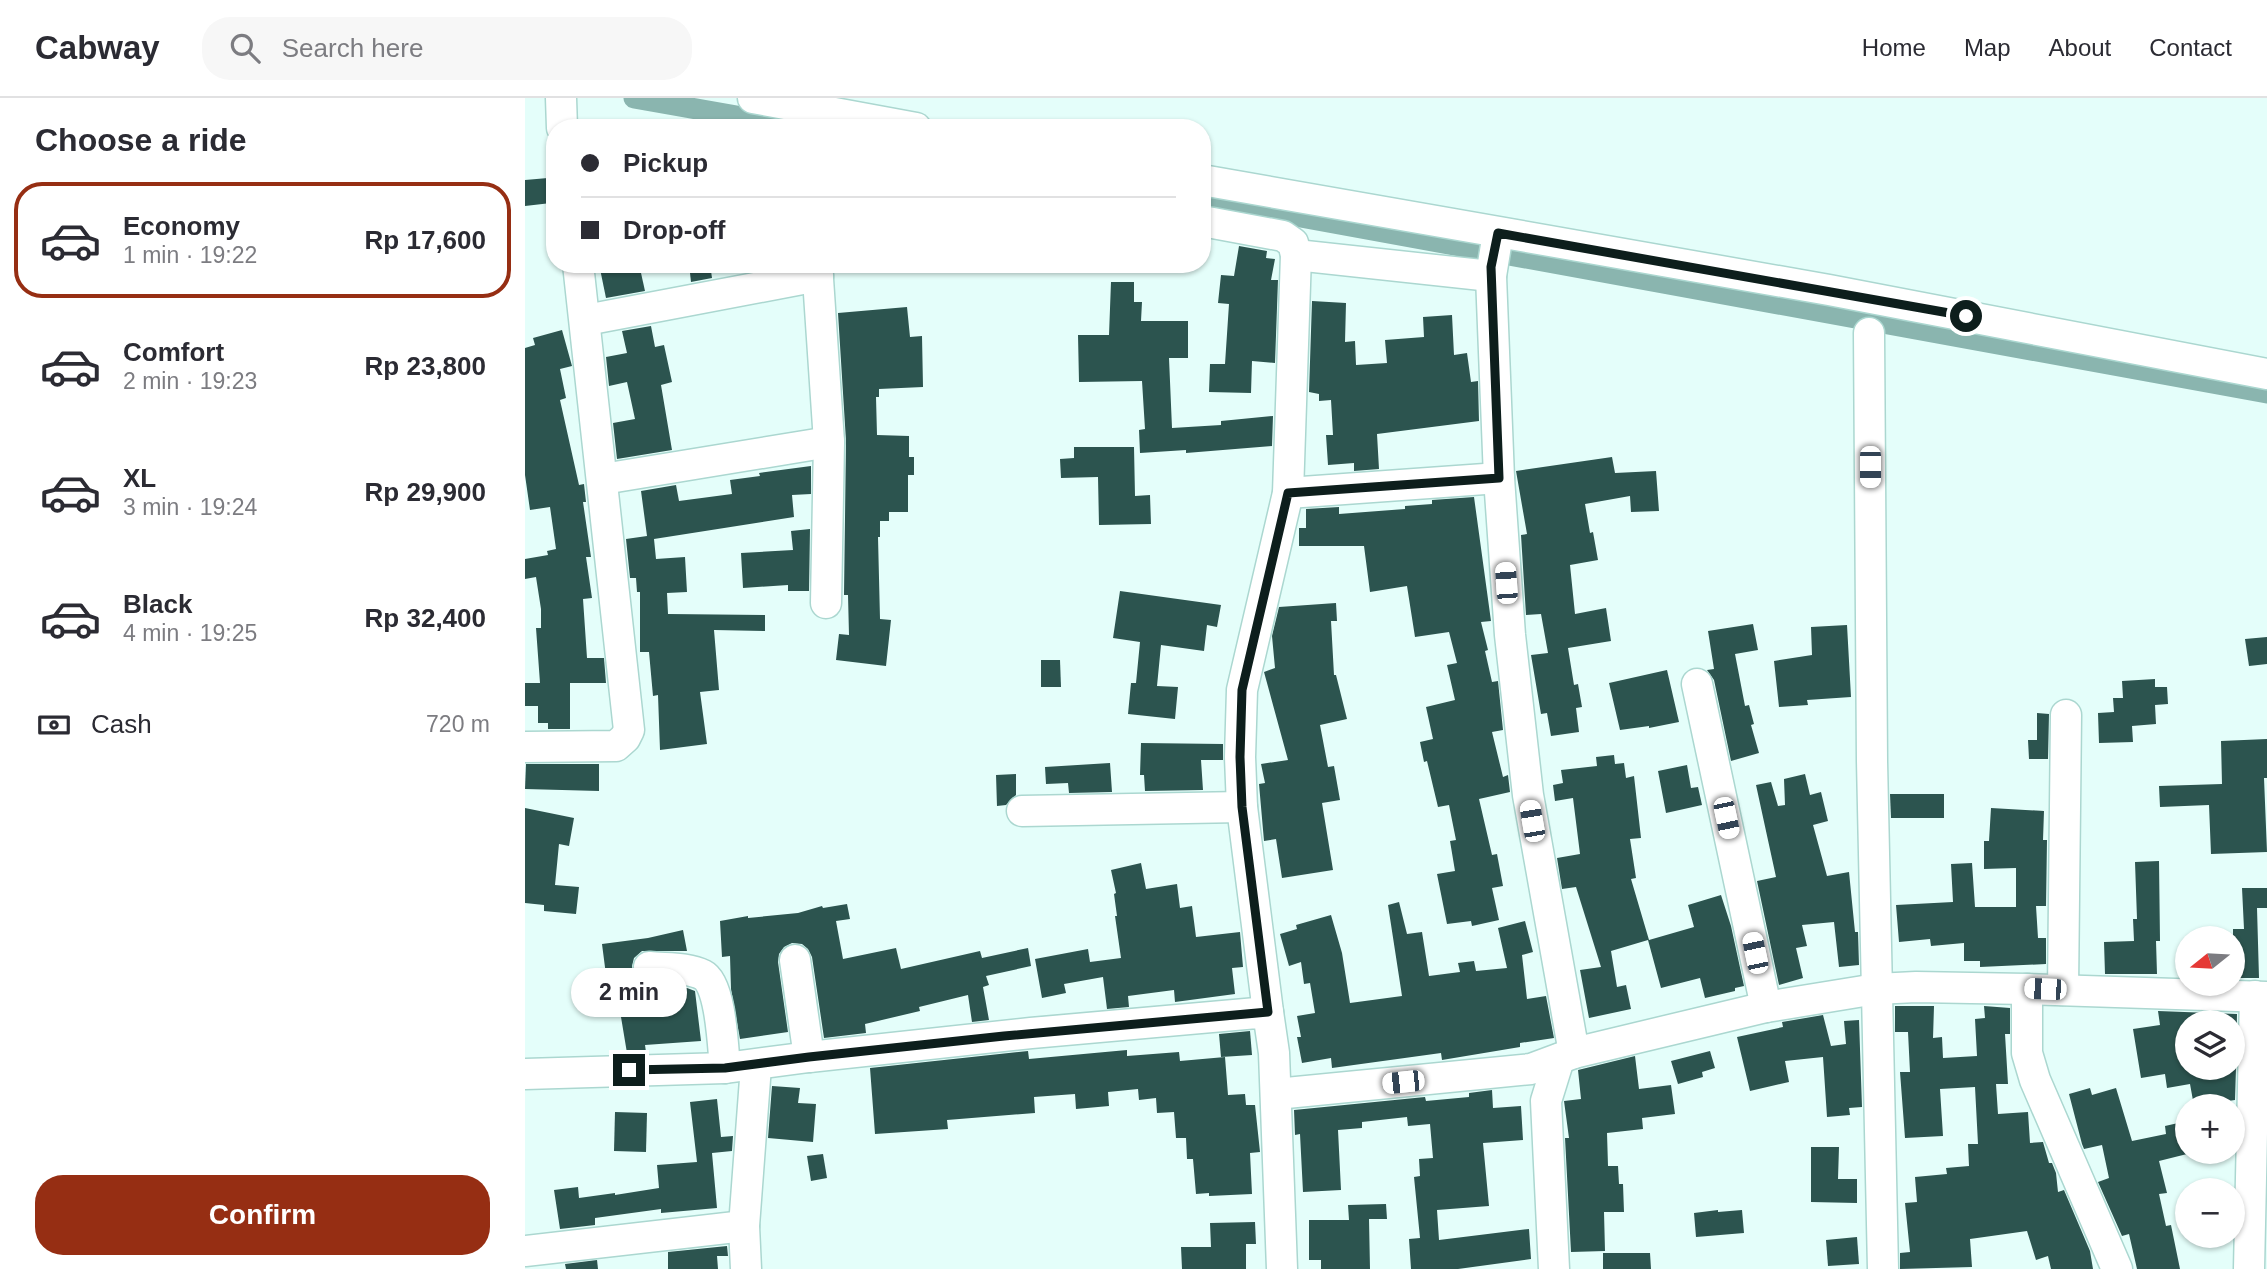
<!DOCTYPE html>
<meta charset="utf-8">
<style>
:root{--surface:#fff;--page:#f7f7f7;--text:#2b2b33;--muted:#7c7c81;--line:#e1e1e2;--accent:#962e13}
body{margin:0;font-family:Arial,sans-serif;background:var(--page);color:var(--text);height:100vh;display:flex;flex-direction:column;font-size:26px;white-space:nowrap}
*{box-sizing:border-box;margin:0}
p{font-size:23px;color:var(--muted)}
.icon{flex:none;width:38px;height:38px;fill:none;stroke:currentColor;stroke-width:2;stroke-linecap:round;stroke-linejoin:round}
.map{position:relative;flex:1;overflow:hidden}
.side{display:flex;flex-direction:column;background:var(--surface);width:525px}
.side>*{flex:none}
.guide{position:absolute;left:21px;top:21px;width:665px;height:154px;border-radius:28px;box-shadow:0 2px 5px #0004;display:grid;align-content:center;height:154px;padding:0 35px;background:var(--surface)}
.needle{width:46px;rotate:252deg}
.tools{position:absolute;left:1650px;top:828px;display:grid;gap:14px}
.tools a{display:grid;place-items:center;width:70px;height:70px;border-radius:50%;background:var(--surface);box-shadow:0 2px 5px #0004;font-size:35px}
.end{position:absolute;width:32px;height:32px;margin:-16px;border:9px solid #0d1e1c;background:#fff;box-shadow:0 0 0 4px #fff}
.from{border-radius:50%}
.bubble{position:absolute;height:49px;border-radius:24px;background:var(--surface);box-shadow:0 2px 5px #0004;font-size:23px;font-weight:600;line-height:49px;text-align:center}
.car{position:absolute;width:21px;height:42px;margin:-21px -10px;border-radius:9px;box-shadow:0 0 5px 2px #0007;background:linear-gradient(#fff 24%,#345 0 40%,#fff 0 76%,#345 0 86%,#fff 0)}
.guide b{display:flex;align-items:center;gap:24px;height:66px;font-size:26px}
.guide b+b{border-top:2px solid var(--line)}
.guide i{width:18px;height:18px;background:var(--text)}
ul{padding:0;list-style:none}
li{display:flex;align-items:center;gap:21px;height:116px;margin:0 14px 10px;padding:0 21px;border:4px solid transparent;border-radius:28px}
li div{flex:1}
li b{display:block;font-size:26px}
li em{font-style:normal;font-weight:600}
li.active{border-color:var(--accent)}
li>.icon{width:63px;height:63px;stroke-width:1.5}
h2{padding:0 35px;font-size:32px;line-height:84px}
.pay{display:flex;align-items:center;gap:18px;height:77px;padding:0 35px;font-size:26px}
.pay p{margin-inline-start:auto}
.button{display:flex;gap:14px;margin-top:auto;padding:14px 35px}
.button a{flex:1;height:80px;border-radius:28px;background:var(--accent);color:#fff;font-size:28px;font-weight:600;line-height:80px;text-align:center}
header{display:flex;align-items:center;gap:42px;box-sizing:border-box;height:98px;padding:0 35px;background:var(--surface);border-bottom:2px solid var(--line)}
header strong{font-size:33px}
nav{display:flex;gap:38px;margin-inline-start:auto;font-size:24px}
.search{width:490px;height:63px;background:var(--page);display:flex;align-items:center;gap:18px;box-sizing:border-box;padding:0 24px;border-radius:28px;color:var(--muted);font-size:26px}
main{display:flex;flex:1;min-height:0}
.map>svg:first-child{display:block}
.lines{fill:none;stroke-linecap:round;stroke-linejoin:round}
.canal{stroke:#8ab5af;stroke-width:21}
.building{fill:#2c544f}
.minor-casing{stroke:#abd7d0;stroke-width:33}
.minor{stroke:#fff;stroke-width:30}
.route{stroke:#0d1e1c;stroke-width:9}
</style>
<header>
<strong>Cabway</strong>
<div class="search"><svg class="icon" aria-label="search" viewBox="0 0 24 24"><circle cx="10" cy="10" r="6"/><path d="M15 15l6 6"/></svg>Search here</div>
<nav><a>Home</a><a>Map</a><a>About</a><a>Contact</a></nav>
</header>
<main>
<section class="side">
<h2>Choose a ride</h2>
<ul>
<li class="active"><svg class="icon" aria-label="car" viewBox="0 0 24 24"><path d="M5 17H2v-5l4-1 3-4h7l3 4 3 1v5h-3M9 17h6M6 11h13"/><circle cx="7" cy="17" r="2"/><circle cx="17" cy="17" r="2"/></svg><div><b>Economy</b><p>1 min · 19:22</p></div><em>Rp 17,600</em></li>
<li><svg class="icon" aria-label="car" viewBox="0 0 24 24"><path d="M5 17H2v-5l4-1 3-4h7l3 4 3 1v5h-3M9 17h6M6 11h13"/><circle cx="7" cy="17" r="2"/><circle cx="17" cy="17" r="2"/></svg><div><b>Comfort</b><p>2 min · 19:23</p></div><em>Rp 23,800</em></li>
<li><svg class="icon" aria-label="car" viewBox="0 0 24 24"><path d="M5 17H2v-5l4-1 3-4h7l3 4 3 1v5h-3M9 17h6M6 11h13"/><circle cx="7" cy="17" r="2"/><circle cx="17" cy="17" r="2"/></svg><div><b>XL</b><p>3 min · 19:24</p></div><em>Rp 29,900</em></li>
<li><svg class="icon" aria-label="car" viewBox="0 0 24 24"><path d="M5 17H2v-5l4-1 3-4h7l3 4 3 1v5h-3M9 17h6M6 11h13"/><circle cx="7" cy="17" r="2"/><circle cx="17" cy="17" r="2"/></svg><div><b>Black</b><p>4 min · 19:25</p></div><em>Rp 32,400</em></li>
</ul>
<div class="pay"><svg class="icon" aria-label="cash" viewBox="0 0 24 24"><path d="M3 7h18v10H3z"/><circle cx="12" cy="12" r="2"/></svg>Cash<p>720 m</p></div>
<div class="button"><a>Confirm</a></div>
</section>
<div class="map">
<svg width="1742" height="1171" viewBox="0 0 1742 1171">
<rect width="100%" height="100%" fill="#e4fefa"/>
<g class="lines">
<g class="canal">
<polyline points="109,0 279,30"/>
<polyline points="677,101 1742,295"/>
</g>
</g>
<g class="building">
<polygon points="23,80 26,105 0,108 0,82"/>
<polygon points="714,148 742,153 741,160 750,161 746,182 753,182 750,265 727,263 726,295 684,294 685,266 700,266 704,206 693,205 696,177 709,178"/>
<polygon points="74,166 114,166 120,193 81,200"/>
<polygon points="164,166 185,166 187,180 166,184"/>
<polygon points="586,184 609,184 609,204 617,204 616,223 663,223 663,260 644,260 647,330 696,327 696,323 748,318 747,348 661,355 661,352 615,355 614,332 620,331 617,283 554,284 553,237 584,237"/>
<polygon points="787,203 821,205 820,244 830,243 831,267 862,265 860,242 899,239 898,219 927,217 929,257 942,255 946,284 953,283 954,323 852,336 854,371 829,373 829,365 803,367 801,337 808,337 806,302 794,303 794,296 784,294"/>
<polygon points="382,209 385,239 397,238 398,289 354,291 354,299 351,299 352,337 384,338 384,359 389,359 389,377 383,377 383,414 364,414 364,423 355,423 355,439 353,439 355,521 366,522 361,568 311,562 314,536 324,537 323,497 319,497 321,343 313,215"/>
<polygon points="126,228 130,249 139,247 147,284 136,287 147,352 92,361 88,325 110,321 102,284 84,288 81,259 102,255 97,233"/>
<polygon points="37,232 47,268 35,271 41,300 35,302 54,387 59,386 61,404 58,404 66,459 61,459 67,500 58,501 62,560 79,560 81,585 45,585 45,631 23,631 23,625 13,625 13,608 0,608 0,585 15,585 11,530 16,530 16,511 11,479 0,481 0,461 23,457 22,453 31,451 25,409 5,412 0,377 0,250 10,247 8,240"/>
<polygon points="549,349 609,349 610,398 625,397 626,426 574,427 573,379 536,380 535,361 549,360"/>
<polygon points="1087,359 1090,375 1131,373 1134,413 1106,414 1105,398 1060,406 1065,435 1068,434 1073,462 1045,467 1050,516 1081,510 1086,543 1043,550 1049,587 1053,586 1057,609 1051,610 1054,634 1026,638 1022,615 1016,616 1006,557 1023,555 1016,516 1001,517 996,437 1002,436 991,373"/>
<polygon points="286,368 286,396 267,397 269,419 129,441 131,461 160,459 162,494 142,495 143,516 240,517 240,533 189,532 194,592 175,594 182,646 135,652 133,597 128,598 124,554 115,554 115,494 112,494 111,480 105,480 101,441 122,438 116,393 151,387 154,403 207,396 205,382 235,378 234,375"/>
<polygon points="949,399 966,523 956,524 963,552 960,553 967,584 973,583 978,632 967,634 978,679 983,677 985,694 954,701 967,757 972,756 978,788 967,790 974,822 947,828 946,823 922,826 912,776 930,773 925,743 931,742 924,707 913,709 902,663 899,664 895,644 908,641 901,609 930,602 922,567 932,565 924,534 890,539 882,488 845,494 839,448 774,448 774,430 781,430 781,411 814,409 814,416 880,411 880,408 907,406 907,402"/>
<polygon points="285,431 284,493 263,493 263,487 218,490 216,455 268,452 266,433"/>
<polygon points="595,493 696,507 692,529 682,527 679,553 636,547 632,588 653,589 650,621 603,616 606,585 611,585 615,544 588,540"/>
<polygon points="811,505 812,523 806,523 809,577 811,577 822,621 795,627 803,669 809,668 815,702 797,705 808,772 757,780 751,741 739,743 734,686 740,685 736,666 763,662 739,574 750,570 747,538 754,509"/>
<polygon points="1228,526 1233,552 1210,556 1220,608 1224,607 1229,626 1226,627 1234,655 1206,663 1189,582 1182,572 1189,571 1183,533"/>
<polygon points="1322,527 1326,599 1282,602 1283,607 1254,609 1249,563 1287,557 1286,529"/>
<polygon points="1742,539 1742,566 1724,568 1720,541"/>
<polygon points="516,562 535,562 536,589 516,589"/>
<polygon points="1142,572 1154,624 1124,630 1124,628 1095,632 1084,585"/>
<polygon points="1630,581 1630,589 1642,589 1643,606 1630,607 1631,626 1607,628 1608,644 1574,645 1573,615 1589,614 1588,600 1598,600 1597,583"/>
<polygon points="1512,615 1524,616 1523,661 1504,661 1503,642 1512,642"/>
<polygon points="1742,641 1742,680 1739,680 1742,754 1686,756 1684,707 1635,709 1634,688 1697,686 1696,643"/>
<polygon points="616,645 698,646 698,662 676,662 678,692 620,693 619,677 615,677"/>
<polygon points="1089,657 1090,666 1099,665 1101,680 1109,678 1116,740 1105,741 1111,780 1106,781 1124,842 1169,829 1163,807 1196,797 1206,828 1219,888 1210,890 1210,893 1180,900 1175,880 1136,890 1123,842 1086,853 1092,889 1101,887 1106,911 1064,920 1055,872 1076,869 1051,789 1037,791 1032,760 1055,756 1048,700 1030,703 1028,687 1038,685 1036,672 1072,668 1071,659"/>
<polygon points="585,665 587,694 544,695 543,685 521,686 520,669"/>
<polygon points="1,666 74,666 74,693 0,691"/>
<polygon points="1162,667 1166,690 1173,689 1177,707 1141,715 1133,673"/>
<polygon points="491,676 491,697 481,707 472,708 471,677"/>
<polygon points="1280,676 1285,697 1296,694 1303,723 1288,727 1302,778 1324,774 1330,834 1333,834 1334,867 1314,869 1309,824 1277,827 1282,848 1271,850 1278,880 1254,887 1232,783 1251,779 1231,687 1246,684 1253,708 1260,707 1259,681"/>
<polygon points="1365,696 1419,696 1419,720 1366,720"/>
<polygon points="0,710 49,720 44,748 34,746 30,787 54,789 51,816 19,813 19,807 0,805"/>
<polygon points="1466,710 1519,713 1518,742 1522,742 1521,808 1511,808 1513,840 1521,840 1521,866 1455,869 1455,863 1439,863 1439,845 1406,848 1405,841 1374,844 1371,807 1428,804 1426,766 1447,765 1450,809 1491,809 1491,770 1459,771 1459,743 1464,743"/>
<polygon points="1634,763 1635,843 1631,843 1632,876 1580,876 1579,844 1609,843 1608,821 1612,821 1610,764"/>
<polygon points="616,765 621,791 652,786 655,810 667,808 671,839 715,834 718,869 707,870 710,896 650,904 649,892 603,898 604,909 582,911 578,879 539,886 541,895 517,900 510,861 563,851 565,864 596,860 590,818 592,818 589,796 591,795 586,772"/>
<polygon points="1717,790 1742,790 1742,810 1732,810 1734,880 1708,880 1708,831 1719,831"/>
<polygon points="874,804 882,836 897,834 904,878 935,874 933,865 949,863 951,873 982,870 973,830 1000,823 1008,854 997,857 1002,901 1021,898 1029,940 995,945 995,949 917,962 916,955 807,970 806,960 777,965 772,939 776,939 772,918 790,915 785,885 779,886 776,864 764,868 755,836 772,831 771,827 806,817 817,855 825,905 877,898 863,807"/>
<polygon points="322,806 325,821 311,823 318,861 371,850 376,871 455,853 457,860 503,850 506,868 461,878 464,887 458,889 464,922 447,924 443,897 394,909 395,913 340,926 341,935 299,940 287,859 283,851 277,846 267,845 259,849 254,856 253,864 263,934 215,941 206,891 205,858 197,859 195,823 223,818 223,820 273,815 297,808 298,810"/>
<polygon points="158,832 162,853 117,853 109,860 107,868 108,877 118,885 119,894 162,890 170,893 176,943 120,947 121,954 102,955 92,895 63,899 60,880 81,877 77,846 123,840"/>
<polygon points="1370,908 1409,908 1408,940 1417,939 1418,960 1452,958 1450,921 1460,920 1459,908 1485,910 1485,936 1480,936 1483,986 1471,986 1473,1016 1503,1014 1505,1045 1518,1044 1524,1065 1527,1065 1531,1075 1533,1094 1539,1092 1565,1153 1568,1171 1526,1171 1523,1158 1511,1162 1502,1133 1445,1141 1447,1169 1375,1171 1375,1155 1385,1154 1380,1105 1392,1104 1390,1079 1422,1076 1421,1070 1444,1068 1443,1046 1453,1046 1450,989 1415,991 1418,1038 1380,1040 1375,974 1385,974 1383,934 1370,934"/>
<polygon points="1633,913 1712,916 1711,967 1708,967 1708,924 1661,924 1662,970 1711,970 1710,1002 1669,1008 1665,986 1642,990 1640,976 1616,980 1608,931 1635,927"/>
<polygon points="1298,917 1306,948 1321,946 1319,923 1334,922 1337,1009 1324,1010 1325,1017 1302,1019 1298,959 1260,963 1264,984 1225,993 1212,939 1258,929 1257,924"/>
<polygon points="725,933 727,957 696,959 694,936"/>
<polygon points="602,952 602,958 654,954 655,963 700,959 703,997 720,996 721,1007 730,1007 735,1054 725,1055 727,1096 684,1098 684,1095 671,1096 668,1061 662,1061 661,1040 651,1040 649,1014 632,1015 631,1000 614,1002 613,991 583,994 584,1008 551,1011 550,996 509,999 510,1015 422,1022 423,1031 350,1036 345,970 503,953 504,961"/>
<polygon points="1185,953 1190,970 1177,974 1178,979 1153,986 1146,963"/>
<polygon points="1110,958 1114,991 1146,987 1150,1016 1117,1020 1118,1031 1082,1035 1083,1068 1093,1068 1094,1086 1098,1086 1099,1114 1079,1114 1080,1153 1046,1154 1040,1040 1044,1040 1039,1003 1056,1001 1053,972"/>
<polygon points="247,988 275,990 273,1005 291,1006 288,1044 243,1040"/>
<polygon points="1565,990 1567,997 1591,990 1607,1043 1641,1036 1640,1028 1662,1023 1662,1056 1634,1063 1642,1095 1634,1096 1641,1128 1646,1127 1655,1171 1612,1171 1604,1136 1597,1138 1573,1084 1584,1080 1577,1047 1559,1051 1557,1046 1544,996"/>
<polygon points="967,992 968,1010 996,1008 998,1042 958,1045 964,1108 912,1112 914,1142 1004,1131 1006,1161 933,1171 886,1171 884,1141 895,1140 889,1079 895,1078 894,1061 908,1060 905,1026 883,1028 882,1019 837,1024 837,1030 813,1032 816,1092 778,1094 775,1036 770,1037 769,1012 900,999 901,1003 944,999 944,995"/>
<polygon points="192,1001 196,1039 208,1038 207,1053 187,1055 192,1110 136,1115 136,1111 70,1120 70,1127 35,1131 29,1092 53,1089 54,1100 90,1095 90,1097 134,1090 132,1067 172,1064 165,1004"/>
<polygon points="90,1014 122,1015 121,1054 89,1053"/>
<polygon points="1286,1049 1314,1049 1313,1081 1332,1081 1332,1105 1286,1104"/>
<polygon points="298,1056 302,1080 286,1083 282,1058"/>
<polygon points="861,1106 862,1121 844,1121 845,1171 796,1171 796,1162 784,1162 784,1122 824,1122 823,1107"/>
<polygon points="1193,1112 1193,1114 1217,1112 1219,1135 1171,1139 1169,1115"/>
<polygon points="730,1124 731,1146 721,1146 721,1171 657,1171 656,1149 686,1149 685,1125"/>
<polygon points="1332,1139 1334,1166 1303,1168 1301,1142"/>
<polygon points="202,1148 203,1158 192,1158 193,1171 143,1171 143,1154"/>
<polygon points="1078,1155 1125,1155 1126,1171 1078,1171"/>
<polygon points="72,1162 73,1171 41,1171 40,1166"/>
</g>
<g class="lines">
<defs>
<g id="minor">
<polyline points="36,0 37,30"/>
<polyline points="228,0 391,30"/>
<polyline points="677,82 1304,192 1742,276"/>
<polyline points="677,123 758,138 768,145 771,157 763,395 717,592 715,659 717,709 743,914"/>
<polyline points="973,135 966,178 974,380 985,537 1003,697 1049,955"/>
<polyline points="771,157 966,178"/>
<polyline points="292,166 304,344 301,505"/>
<polyline points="61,222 293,178"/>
<polyline points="1344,235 1347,663 1358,1171"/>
<polyline points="78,381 304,344"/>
<polyline points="763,395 974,380"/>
<polyline points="1172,586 1241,909"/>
<polyline points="0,649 91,648 100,640 104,632 53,166"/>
<polyline points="497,713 717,709"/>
<polyline points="270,862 284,959"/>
<path d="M124,869C141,871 162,869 178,877C196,886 198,950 200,970"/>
<polyline points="1502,891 1502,955 1510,982 1592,1171"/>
<polyline points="1538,892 1541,617"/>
<polyline points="0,976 200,970 284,959 506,935 743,914 749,955 757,1171"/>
<polyline points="751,996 1006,971 1049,955 1241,909 1351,891 1391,889 1502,891 1742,899"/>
<polyline points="0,1153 219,1128"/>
<polyline points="221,1171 219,1128 231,968"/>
<polyline points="1029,1171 1021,1003 1034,961"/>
<polyline points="1724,1171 1730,898"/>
</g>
</defs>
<use href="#minor" class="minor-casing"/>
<use href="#minor" class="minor"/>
</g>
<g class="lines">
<polyline class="route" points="104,972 200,970 284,959 479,938 743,914 717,709 715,659 717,592 763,395 974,380 966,169 973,135 1441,218"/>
</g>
</svg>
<div class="tools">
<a><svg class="needle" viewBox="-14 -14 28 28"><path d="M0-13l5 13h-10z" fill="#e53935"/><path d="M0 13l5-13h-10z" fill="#7c7c81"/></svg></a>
<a><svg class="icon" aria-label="layers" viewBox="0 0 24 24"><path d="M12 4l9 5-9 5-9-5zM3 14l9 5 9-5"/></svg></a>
<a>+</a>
<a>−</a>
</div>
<i class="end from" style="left:1441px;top:218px"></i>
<i class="end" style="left:104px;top:972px"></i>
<div class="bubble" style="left:46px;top:870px;width:116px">2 min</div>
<i class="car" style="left:1345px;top:369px;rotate:180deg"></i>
<i class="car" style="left:981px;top:485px;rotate:356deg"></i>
<i class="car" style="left:1201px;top:720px;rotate:168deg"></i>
<i class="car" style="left:1007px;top:723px;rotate:350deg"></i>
<i class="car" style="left:1230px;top:855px;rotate:348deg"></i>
<i class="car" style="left:1520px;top:891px;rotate:272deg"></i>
<i class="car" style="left:878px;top:984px;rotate:264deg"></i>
<div class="guide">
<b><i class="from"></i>Pickup</b>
<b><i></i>Drop-off</b>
</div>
</div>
</main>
